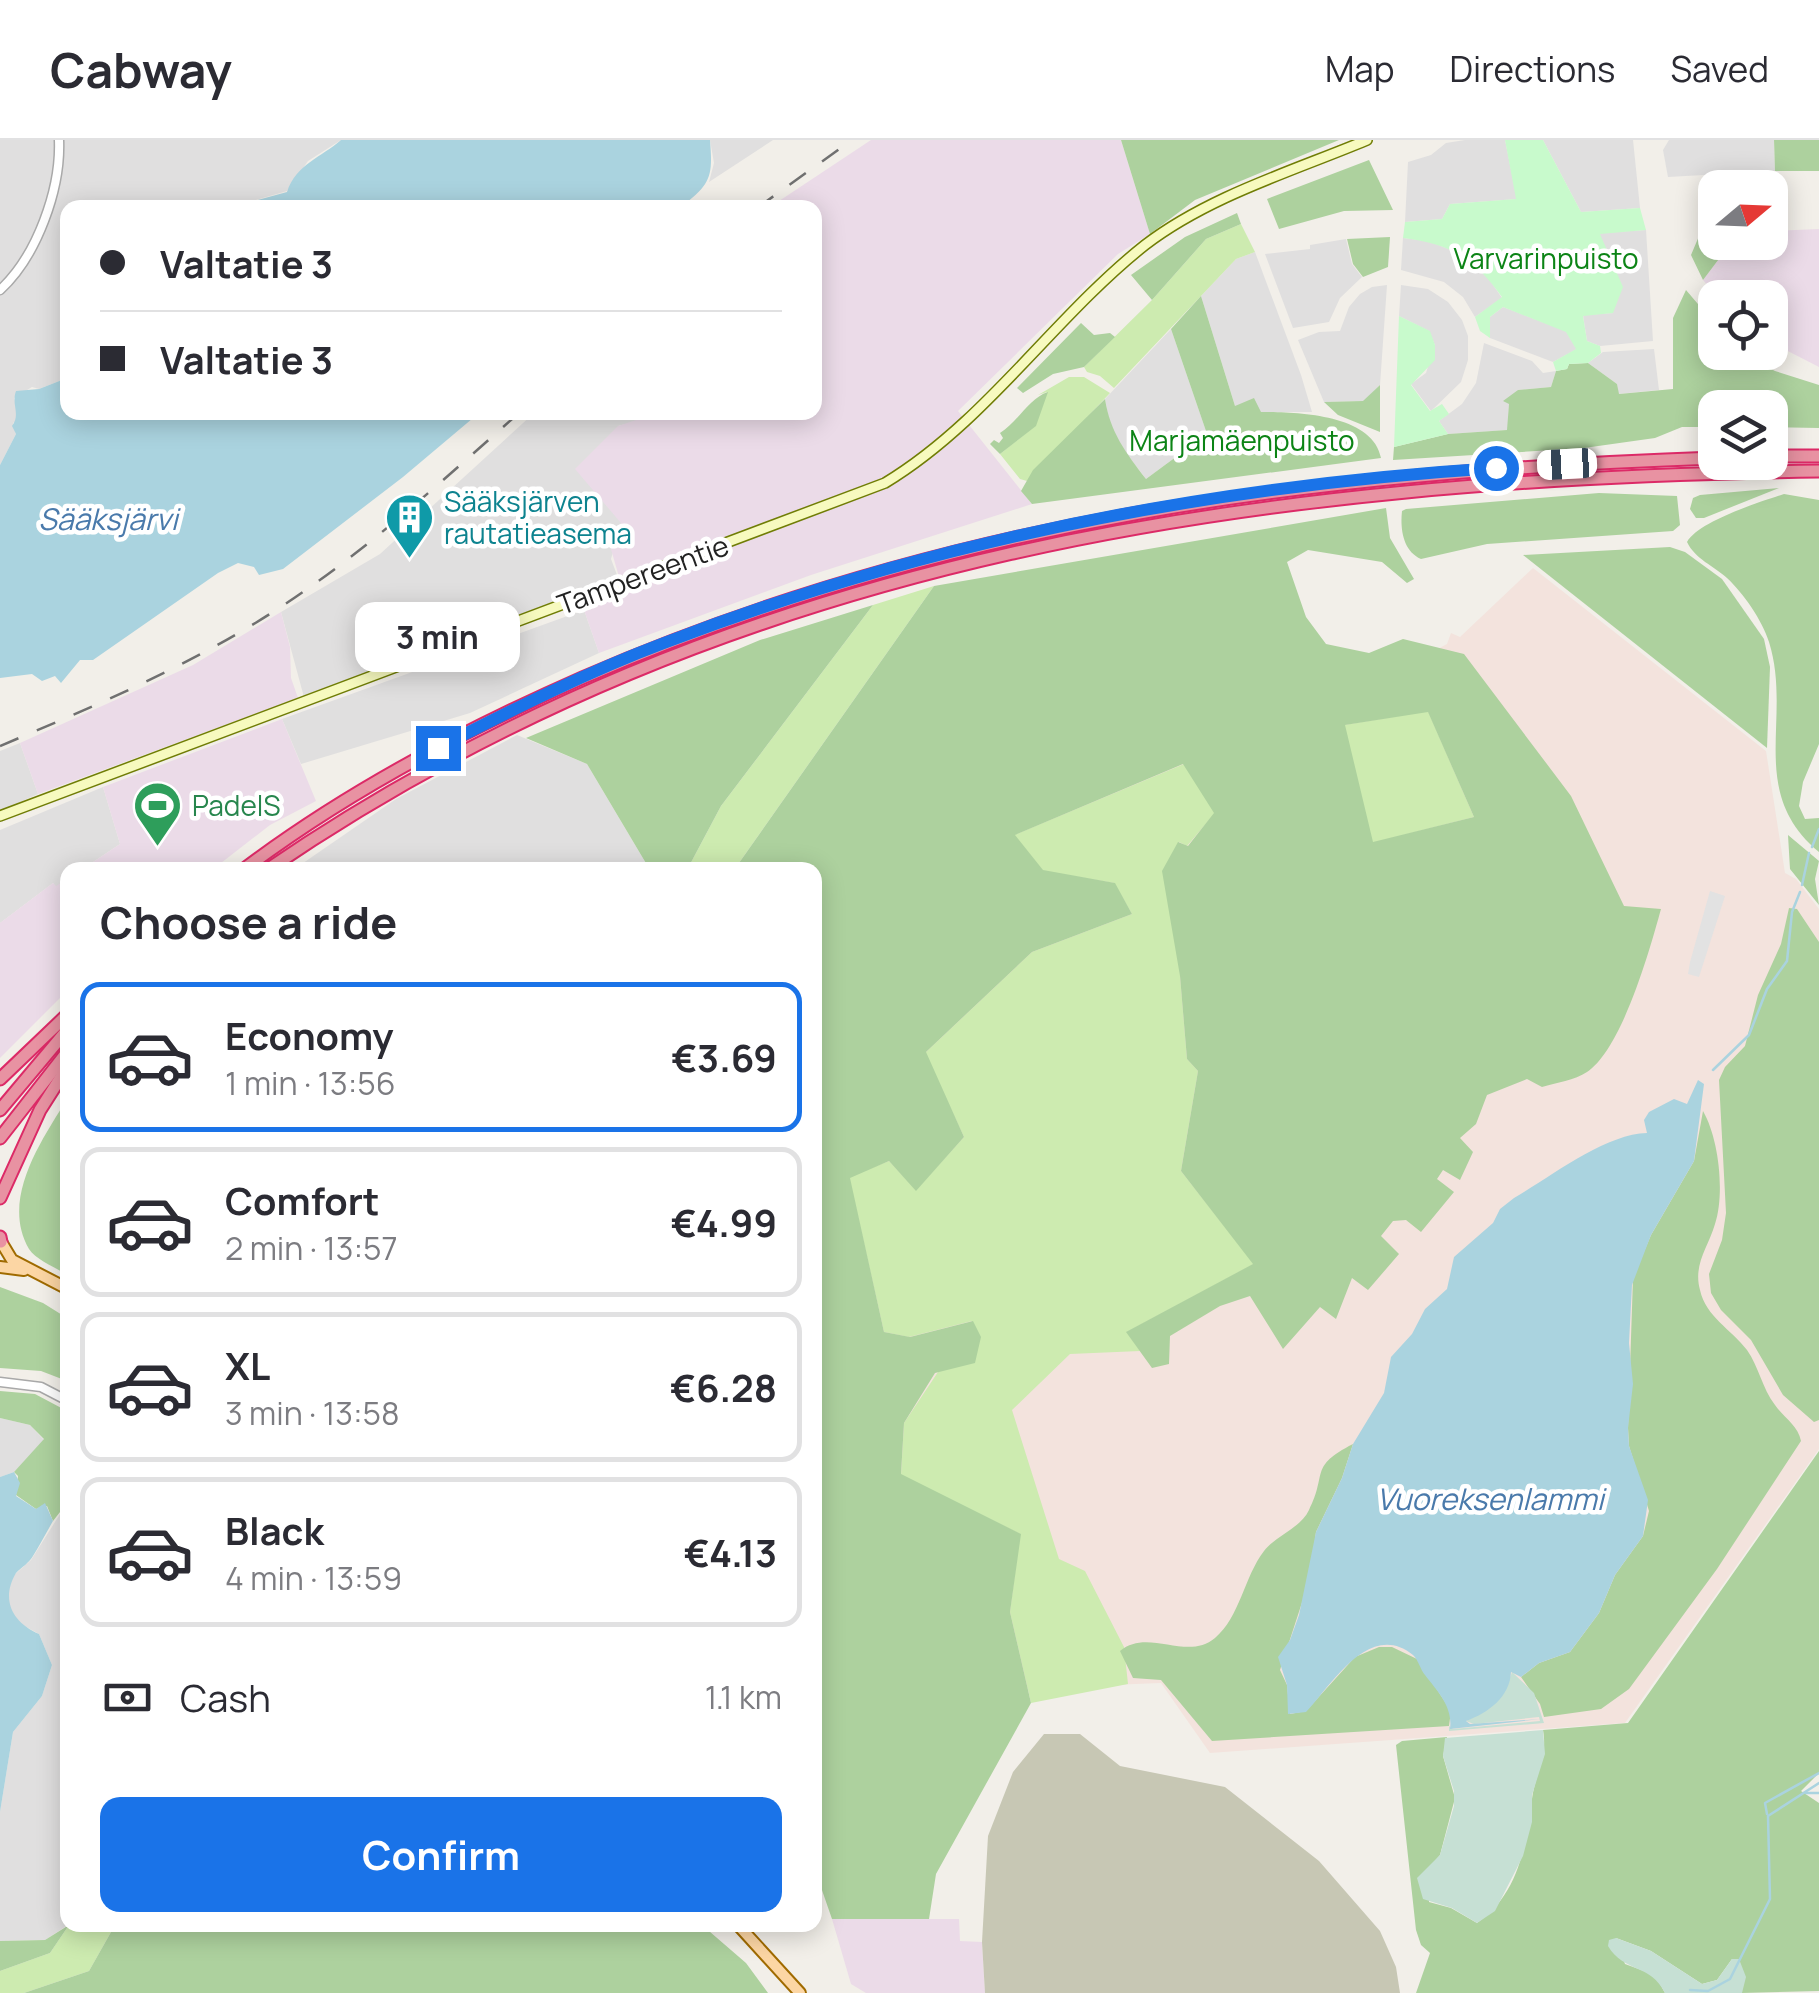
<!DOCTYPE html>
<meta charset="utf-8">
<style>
:root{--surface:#fff;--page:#f7f7f7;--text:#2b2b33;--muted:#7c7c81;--line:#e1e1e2;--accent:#1a73e8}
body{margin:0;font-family:Manrope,sans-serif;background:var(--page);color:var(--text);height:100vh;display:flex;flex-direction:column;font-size:38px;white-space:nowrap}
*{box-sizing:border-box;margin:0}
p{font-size:32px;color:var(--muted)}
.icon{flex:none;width:55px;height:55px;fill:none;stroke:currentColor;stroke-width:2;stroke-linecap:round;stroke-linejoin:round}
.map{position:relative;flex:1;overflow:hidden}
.side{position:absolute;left:60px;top:722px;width:762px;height:1070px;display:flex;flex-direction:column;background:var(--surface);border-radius:20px;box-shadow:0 5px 25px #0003}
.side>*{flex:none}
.banner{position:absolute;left:60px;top:60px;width:762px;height:220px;border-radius:20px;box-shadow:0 5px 25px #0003;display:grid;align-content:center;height:220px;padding:0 40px;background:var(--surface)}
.needle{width:65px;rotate:71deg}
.controls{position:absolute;left:1698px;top:30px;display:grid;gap:20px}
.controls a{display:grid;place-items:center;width:90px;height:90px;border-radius:20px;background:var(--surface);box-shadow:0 5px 25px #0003;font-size:50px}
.end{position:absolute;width:45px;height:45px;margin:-22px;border:12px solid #1a73e8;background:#fff;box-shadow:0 0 0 5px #fff}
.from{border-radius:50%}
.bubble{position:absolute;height:70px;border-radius:20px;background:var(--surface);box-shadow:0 5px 25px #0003;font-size:32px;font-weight:700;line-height:70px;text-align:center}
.car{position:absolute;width:30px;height:60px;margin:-30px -15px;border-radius:12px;box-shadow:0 0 8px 2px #0007;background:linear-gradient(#fff 24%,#345 0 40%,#fff 0 76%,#345 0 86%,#fff 0)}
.banner b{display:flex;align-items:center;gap:35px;height:95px;font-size:38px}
.banner b+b{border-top:2px solid var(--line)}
.banner i{width:25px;height:25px;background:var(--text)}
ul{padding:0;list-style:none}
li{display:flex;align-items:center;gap:30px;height:150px;margin:0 20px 15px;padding:0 20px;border:5px solid var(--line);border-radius:20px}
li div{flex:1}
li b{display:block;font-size:38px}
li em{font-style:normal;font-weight:700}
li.current{border-color:var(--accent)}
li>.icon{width:90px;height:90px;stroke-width:1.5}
h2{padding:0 40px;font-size:45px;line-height:120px}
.pay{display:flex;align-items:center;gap:25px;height:110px;padding:0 40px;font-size:38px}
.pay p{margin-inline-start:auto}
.action{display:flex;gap:20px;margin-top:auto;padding:20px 40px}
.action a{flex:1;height:115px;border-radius:20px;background:var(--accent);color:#fff;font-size:40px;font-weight:700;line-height:115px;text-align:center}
header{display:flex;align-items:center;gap:60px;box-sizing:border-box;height:140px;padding:0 50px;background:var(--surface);border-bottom:2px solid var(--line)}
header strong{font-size:48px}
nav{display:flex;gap:55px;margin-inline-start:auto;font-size:35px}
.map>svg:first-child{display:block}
.residential{fill:#e0dfdf}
.industrial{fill:#ebdbe8}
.military{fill:#f3e3dd}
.construction{fill:#c7c7b4}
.grass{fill:#cdebb0}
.forest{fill:#add19e;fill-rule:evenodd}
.wetland{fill:#c6e0d4}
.park{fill:#c8facc}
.parking{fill:#e2e2e2}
.water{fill:#aad3df}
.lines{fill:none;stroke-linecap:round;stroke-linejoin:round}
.stream{stroke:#aad3df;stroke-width:2.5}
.tertiary-casing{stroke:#a9a9a9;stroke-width:11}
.secondary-casing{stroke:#707d05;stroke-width:12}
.primary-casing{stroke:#a06b00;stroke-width:14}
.motorway-casing{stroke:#dc2a67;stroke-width:15}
.tertiary{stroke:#fff;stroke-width:8}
.secondary{stroke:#f7fabf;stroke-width:9}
.primary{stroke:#fcd6a4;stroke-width:10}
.motorway{stroke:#e892a2;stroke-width:11}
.rail{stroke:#707070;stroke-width:2.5;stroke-dasharray:20 20;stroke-linecap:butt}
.route{stroke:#1a73e8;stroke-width:12}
.labels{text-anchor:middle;stroke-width:9;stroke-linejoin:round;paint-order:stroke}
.park-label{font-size:28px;fill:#0c8416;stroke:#fff}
.culture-label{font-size:28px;fill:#0d838f;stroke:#fff;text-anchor:start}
.street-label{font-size:28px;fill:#222;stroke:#fff}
.leisure-label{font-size:28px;fill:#27864d;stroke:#fff;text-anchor:start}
.water-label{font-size:30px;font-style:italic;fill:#4a7aab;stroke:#fff}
</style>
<header>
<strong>Cabway</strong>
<nav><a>Map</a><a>Directions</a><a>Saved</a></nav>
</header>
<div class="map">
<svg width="1819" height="1853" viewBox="0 0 1819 1853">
<rect width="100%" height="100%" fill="#f2efe9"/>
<g class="residential">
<polygon points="0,0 341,0 308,21 287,51 232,67 68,68 67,238 39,249 32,247 14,258 18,271 17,281 13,283 16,294 0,325"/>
<polygon points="710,0 773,0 709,42 714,23"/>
<polygon points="1465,0 1505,0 1517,59 1450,64 1442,79 1405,82 1408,22 1431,15 1446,3"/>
<polygon points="1543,0 1633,0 1640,68 1581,72"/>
<polygon points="1669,0 1774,0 1775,31 1668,37 1663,10"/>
<polygon points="1646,90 1653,201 1600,206 1587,201 1583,175 1613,173 1599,93"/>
<polygon points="1403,98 1428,101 1459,113 1483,130 1502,158 1475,177 1463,157 1444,142 1401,130"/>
<polygon points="1346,99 1352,124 1362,137 1340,158 1329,182 1293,188 1265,114 1310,109 1310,105"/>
<polygon points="1255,112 1301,235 1312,272 1261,272 1235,266 1201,156 1236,119"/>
<polygon points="1387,145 1380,245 1364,261 1324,262 1298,200 1319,192 1340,191 1349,167 1360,154 1372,147"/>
<polygon points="1401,145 1428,149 1448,162 1462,180 1468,196 1468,220 1461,242 1431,271 1411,244 1426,233 1435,205 1429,191 1399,176"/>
<polygon points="1503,167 1566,191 1577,209 1553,222 1490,198 1490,177"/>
<polygon points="1171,189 1207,294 1146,339 1119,304 1109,281 1105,259"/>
<polygon points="1484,203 1532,221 1543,233 1556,231 1551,247 1518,250 1509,264 1508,290 1448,294 1439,281 1462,264 1476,243"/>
<polygon points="1654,209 1659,250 1618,254 1617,244 1588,223 1603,212"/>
<polygon points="534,273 668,273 618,286 621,383 611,419 620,443 305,561 281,472 380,414"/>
<polygon points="584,470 599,513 470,573 301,624 282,579"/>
<polygon points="517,595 587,624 650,730 293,730 396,659"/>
<polygon points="20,603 38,654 0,671 0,611"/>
<polygon points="103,647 120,704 81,730 68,730 67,739 56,747 53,743 0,783 0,690"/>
<polygon points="0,1278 30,1285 44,1300 14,1332 0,1337"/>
<polygon points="67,1363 68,1785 45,1800 0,1801 0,1672 13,1592 42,1556 52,1525 39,1494 12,1479 7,1454 13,1436 31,1420"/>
</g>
<g class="industrial">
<polygon points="871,0 1121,0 1150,94 1118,114 958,271 1032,364 811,435 599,513 584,470 624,454 608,399 621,383 575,329 618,286 651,275 815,272 815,68 770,67"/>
<polygon points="1819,89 1819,227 1770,202 1770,158 1718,157 1703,140 1731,103 1770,102 1770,91"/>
<polygon points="281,472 290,507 291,538 298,558 38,654 20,603 193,525"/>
<polygon points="282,579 316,661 270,685 212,730 81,730 120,704 103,647"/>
<polygon points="67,739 67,851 0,918 0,783 53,743 56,746"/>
<polygon points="832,1779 959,1779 960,1801 982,1802 985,1853 866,1853 851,1844"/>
</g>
<polygon class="military" points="1533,428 1766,611 1785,733 1796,739 1819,769 1819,1309 1625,1583 1210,1613 1161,1543 815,1557 815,781 1402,528 1447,504 1451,493 1460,497"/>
<polygon class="construction" points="1044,1594 1080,1594 1120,1626 1225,1647 1319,1721 1380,1791 1396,1827 1400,1853 985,1853 982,1802 988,1696 1013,1632"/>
<g class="grass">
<polygon points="1241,84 1255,112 1236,119 1114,248 1100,236 1087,232 1084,227 1152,160 1206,99"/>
<polygon points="1069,237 1084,237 1110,253 1027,341 1020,339 1000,314 1035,286 1047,252 1038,255"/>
<polygon points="934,446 734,730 687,730 721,666 873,465"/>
<polygon points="1428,571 1474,677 1372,703 1344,585"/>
<polygon points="1184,624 1215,673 1187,706 1179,702 1180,836 1187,919 1198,931 1181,1031 1254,1124 1127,1192 1140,1211 1070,1214 1012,1270 1059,1419 1085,1431 1124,1507 1128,1544 1031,1563 1010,1472 1020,1394 901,1335 904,1283 972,1181 909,1197 884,1192 849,1037 889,1021 916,1050 964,997 925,913 1032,812 1132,774 1114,743 1043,731 1014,695"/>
<polygon points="69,1785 115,1785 89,1831 24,1853 0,1853 0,1831 50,1813"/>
</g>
<g class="forest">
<polygon points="1121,0 1339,0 1195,60 1150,94"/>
<polygon points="1774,0 1819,0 1819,31 1775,31"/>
<polygon points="1369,20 1393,70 1344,71 1279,89 1267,59"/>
<polygon points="1237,73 1241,84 1206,99 1152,160 1131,135 1185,97"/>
<polygon points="1715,81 1715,102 1731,103 1703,140 1691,115 1705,82"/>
<polygon points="1390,97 1388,127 1363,137 1353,124 1347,99"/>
<polygon points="1686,150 1715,184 1715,212 1740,213 1775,231 1819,245 1819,288 1770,287 1770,268 1715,268 1715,287 1682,287 1655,298 1584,308 1393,320 1394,307 1448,294 1507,290 1509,264 1503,261 1518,250 1551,247 1556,231 1567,229 1569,224 1588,223 1617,244 1619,254 1673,249 1673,178"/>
<path d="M1201,156L1235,266L1254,258L1261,272C1296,272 1373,274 1381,318L1032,364L1021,351L1033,330L1105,259C1110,292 1126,313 1146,339L1207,294L1171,189Z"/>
<polygon points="1081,183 1094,195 1110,193 1115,197 1084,227 1053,234 1023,253 1017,248"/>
<polygon points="1380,245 1380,292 1338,275 1324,262 1363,261"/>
<path d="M1048,252L1036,286L1000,314L990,304L994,300L999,303L1003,298L1000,293C1018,282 1029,258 1048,252Z"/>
<polygon points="1779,348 1704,378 1696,378 1690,369 1693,358 1700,355"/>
<path d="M1599,353L1677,356L1680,385L1673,391L1487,404L1421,419C1403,411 1400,389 1402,371L1406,369Z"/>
<path d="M1784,354L1819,360V604L1803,642L1799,666L1805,679L1819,678V712C1746,651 1793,579 1769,502C1762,480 1744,454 1727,438C1714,426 1695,419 1687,402C1699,381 1760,362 1784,354Z"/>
<path d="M1386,368L1390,398L1414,439L1407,443L1382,422L1308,410L1287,422L1306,477L1326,504L1369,513L1403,499L1464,514L1571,656L1624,766L1661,769C1650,809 1622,909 1587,932C1575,940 1556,943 1542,947L1527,939L1487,955L1476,984L1460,998L1473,1012L1460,1040L1443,1030L1437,1039L1454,1052L1421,1092L1406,1080L1393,1081L1381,1096L1399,1114L1368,1150L1352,1138L1336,1179L1320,1167L1283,1209L1250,1156L1220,1166L1170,1196L1169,1224L1152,1228L1126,1192L1253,1124L1181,1031L1198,931L1187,919L1180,836L1162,731L1178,702L1188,706L1214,673L1183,624L1015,695L1043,730L1115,743L1132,774L1032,812L926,912L964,997L916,1051L889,1021L850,1038L884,1192L910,1197L973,1181L981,1197L975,1223L935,1233L904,1283L901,1334L1021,1394L1010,1472L1031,1563L936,1734L929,1779H832L815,1730V730H734L934,446ZM1428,572L1474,677L1373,702L1345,585Z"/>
<polygon points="1670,407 1685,412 1722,439 1764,499 1770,527 1767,608 1523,415"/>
<polygon points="873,465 721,666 687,730 650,730 587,624 526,598 760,500"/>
<polygon points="1788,695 1819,721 1815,739 1819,765 1790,729"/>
<polygon points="1789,768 1797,769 1819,802 1819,1280 1814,1282 1783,1255 1751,1200 1721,1170 1711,1153 1709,1134 1722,1100 1726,1073 1719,940 1725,927 1745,906 1758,855 1781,804"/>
<path d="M67,959V1135C57,1128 36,1120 29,1109C0,1059 42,1000 67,959Z"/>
<path d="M1703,971C1719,999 1725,1053 1715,1084C1708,1108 1693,1124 1700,1150C1706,1177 1731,1189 1747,1210C1759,1227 1762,1248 1775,1265C1784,1278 1798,1285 1801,1301L1717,1429L1629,1549L1601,1569L1544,1577L1540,1564L1521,1537L1539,1523L1570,1512L1599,1473L1615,1435L1643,1396L1649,1371L1629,1306L1628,1288L1633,1138L1651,1095L1694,1021Z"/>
<polygon points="0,1147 43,1163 67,1178 67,1241 41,1231 0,1228"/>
<polygon points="0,1251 35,1254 67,1271 67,1363 53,1381 47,1366 36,1369 16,1355 18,1336 14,1332 44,1299 30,1285 0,1278"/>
<path d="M1353,1304L1342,1338L1316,1392L1310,1438L1280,1530L1287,1545L1290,1574L1306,1571L1355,1517L1379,1507H1392L1417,1519L1451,1571L1449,1586L1212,1601L1161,1540L1133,1538L1120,1511C1148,1487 1187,1522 1215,1498C1240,1477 1244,1437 1264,1411C1276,1395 1300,1389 1309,1370C1328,1333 1308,1327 1353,1304Z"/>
<path d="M1819,1311V1633L1801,1651L1819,1663V1851L1742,1853L1732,1819L1717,1840L1702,1844L1651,1811L1616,1798L1625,1824L1655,1835L1665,1853H1416L1430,1813L1421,1805L1416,1790L1396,1605L1402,1601L1447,1597L1443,1616L1455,1658L1440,1715L1429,1728V1762L1451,1768L1477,1783C1519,1754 1526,1705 1532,1659C1535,1634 1548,1617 1543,1590L1628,1583Z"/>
<polygon points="69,1785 50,1813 0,1831 0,1801 45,1800"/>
<polygon points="115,1785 702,1785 746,1823 768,1853 24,1853 89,1831"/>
</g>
<g class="wetland">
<path d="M1512,1532L1534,1553L1544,1583L1449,1591V1586L1453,1589L1540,1581L1539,1577L1474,1584L1466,1581C1494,1567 1503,1560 1512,1532Z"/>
<polygon points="1543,1590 1545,1614 1532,1655 1532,1682 1523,1716 1495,1771 1477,1783 1452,1768 1423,1759 1417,1738 1440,1715 1454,1666 1454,1651 1443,1616 1445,1598"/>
<path d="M1616,1798L1651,1811L1702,1844L1717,1840L1732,1819H1739L1746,1837L1742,1853H1665C1650,1823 1624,1833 1608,1806L1609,1800Z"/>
</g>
<g class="park">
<path d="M1505,0H1543L1581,72L1640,68L1646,90L1600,94L1623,147L1613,173L1583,176L1587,201L1600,206L1601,213L1588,223L1569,224L1567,229L1556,231L1553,222L1576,209L1566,192L1503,167L1490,177V198L1480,191L1475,177L1502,157C1474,118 1451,104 1403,98L1405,82L1442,79L1450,64L1516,59Z"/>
<polygon points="1399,176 1430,191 1435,205 1435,220 1411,245 1430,271 1442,264 1449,274 1439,281 1448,294 1394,307"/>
</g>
<polygon class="parking" points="1710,751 1725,756 1699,837 1688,834 1690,822"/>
<g class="water">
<path d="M341,0H710C713,37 711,44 681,67H232L287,52C296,24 322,17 341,0Z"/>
<path d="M67,238L68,272L479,273L403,337L283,429L259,435L254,427L238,423L218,433L93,520H80L61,543L55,536L42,541L32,534L0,538V325L16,294L12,286C21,274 11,265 16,251L39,249Z"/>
<path d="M1698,940L1704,944L1694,1021L1651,1095L1632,1145L1629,1203L1633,1244L1628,1288L1629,1306L1648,1360L1643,1396L1615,1435L1599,1473L1570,1512L1539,1523L1521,1537L1511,1532C1510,1557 1488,1573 1466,1581L1470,1584L1541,1579L1450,1589C1453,1567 1438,1552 1425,1535C1420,1529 1419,1521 1413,1515C1369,1479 1330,1547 1306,1572L1288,1574L1287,1545L1278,1517L1290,1500L1299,1475L1316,1392L1342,1338L1353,1304L1384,1253L1391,1217L1412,1194L1425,1169L1447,1149L1454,1117L1493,1083L1500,1069L1514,1058C1552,1036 1605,994 1647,993L1644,980L1649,972L1674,959L1687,964Z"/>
<path d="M14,1332L20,1343L16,1356L36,1369L45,1363L53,1381C46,1393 40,1405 33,1416C29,1423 22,1427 16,1433C0,1460 13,1483 39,1494L52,1525L42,1556L13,1592L0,1672V1337Z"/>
</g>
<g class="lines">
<g class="stream">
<polyline points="1812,707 1819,689"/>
<polyline points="1802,745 1809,713"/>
<polyline points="1713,930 1749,895 1767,849 1787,821 1792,772 1800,752"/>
<polyline points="1806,1653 1819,1653"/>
<polyline points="1767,1674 1765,1663 1819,1633"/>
<polyline points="1690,1850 1708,1851 1730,1839 1770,1759 1768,1676 1819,1643"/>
</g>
<defs>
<g id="tertiary">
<path d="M0,150C37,116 61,49 59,0"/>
<polyline points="0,1242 41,1247 68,1261"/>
</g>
<path id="secondary" d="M0,676L885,343C986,282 1053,178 1145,105C1209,56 1293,31 1367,0"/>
<g id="primary">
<polyline points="0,1100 12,1120 68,1149"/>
<polyline points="0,1127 24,1130"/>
<polyline points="738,1785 800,1853"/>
</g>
<g id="motorway">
<polyline points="1770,316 1819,316"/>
<path d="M243,730C346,652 464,590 582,538C951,378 1317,332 1715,318"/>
<path d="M267,730C735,410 1265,339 1819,331"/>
<polyline points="0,939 68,874"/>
<polyline points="0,970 68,889"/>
<polyline points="0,998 68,911"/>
<polyline points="0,1058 40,970 68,926"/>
<polyline points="0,1097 1,1102"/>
</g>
</defs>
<use href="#tertiary" class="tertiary-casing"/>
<use href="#secondary" class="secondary-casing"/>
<use href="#primary" class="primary-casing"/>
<use href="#motorway" class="motorway-casing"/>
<use href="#tertiary" class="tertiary"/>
<use href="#secondary" class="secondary"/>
<use href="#primary" class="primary"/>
<use href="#motorway" class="motorway"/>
<g class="rail">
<polyline points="757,68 852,0"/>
<path d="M0,606C107,561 215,515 310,447C384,395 452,332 520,272"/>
</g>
</g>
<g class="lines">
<path class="route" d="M438,608C512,570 587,532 664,503C931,400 1211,346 1496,328"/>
</g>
<defs>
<symbol id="building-pin" viewBox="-11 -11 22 30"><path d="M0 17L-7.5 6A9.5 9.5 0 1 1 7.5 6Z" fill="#0f9aa8" stroke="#fff"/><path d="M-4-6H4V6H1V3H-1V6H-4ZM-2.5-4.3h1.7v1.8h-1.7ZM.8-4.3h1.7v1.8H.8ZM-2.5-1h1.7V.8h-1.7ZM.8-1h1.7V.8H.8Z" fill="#fff"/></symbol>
<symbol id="stadium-pin" viewBox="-11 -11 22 30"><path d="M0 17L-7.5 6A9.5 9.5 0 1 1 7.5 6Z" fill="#2e9e5b" stroke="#fff"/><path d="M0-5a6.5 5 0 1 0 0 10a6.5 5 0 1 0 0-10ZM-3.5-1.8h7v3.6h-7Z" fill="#fff"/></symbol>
</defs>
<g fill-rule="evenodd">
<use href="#building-pin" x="382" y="350" width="55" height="75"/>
<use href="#stadium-pin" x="130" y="638" width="55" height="75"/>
</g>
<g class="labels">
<g class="park-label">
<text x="1546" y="129">Varvarinpuisto</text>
<text x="1242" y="311">Marjamäenpuisto</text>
</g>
<g class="culture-label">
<text x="444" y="372">Sääksjärven<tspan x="444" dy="32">rautatieasema</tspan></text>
</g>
<g class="street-label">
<text transform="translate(643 435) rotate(-20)" y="10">Tampereentie</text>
</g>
<g class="leisure-label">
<text x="192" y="676">PadelS</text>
</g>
<g class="water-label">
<text x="108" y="390">Sääksjärvi</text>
<text x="1490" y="1370">Vuoreksenlammi</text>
</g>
</g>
</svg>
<div class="controls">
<a><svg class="needle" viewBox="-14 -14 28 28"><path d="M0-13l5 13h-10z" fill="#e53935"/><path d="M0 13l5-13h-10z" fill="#7c7c81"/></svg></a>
<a><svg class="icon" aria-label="locate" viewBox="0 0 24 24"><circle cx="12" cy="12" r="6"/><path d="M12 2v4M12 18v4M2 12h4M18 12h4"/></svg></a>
<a><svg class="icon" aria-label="layers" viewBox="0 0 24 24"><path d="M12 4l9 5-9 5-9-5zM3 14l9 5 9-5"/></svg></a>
</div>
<i class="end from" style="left:1496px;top:328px"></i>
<i class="end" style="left:438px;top:608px"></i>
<div class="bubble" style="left:355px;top:462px;width:165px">3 min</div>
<i class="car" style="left:1567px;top:324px;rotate:267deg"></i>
<div class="banner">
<b><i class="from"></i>Valtatie 3</b>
<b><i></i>Valtatie 3</b>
</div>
<section class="side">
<h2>Choose a ride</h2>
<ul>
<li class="current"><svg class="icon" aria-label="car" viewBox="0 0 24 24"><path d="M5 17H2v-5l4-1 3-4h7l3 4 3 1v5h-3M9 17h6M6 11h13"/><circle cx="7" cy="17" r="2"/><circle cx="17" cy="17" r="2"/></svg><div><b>Economy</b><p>1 min · 13:56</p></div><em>€3.69</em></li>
<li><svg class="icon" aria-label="car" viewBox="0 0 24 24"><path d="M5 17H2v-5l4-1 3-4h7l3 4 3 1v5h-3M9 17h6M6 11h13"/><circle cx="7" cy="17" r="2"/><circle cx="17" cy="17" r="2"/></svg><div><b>Comfort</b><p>2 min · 13:57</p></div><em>€4.99</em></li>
<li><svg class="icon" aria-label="car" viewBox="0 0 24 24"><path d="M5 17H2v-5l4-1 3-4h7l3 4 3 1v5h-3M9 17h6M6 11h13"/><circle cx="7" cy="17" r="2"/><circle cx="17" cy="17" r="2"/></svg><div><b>XL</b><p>3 min · 13:58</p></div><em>€6.28</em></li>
<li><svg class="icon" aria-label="car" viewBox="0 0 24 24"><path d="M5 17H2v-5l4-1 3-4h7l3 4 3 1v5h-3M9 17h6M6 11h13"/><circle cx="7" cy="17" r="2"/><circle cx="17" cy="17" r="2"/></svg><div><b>Black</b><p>4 min · 13:59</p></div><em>€4.13</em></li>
</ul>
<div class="pay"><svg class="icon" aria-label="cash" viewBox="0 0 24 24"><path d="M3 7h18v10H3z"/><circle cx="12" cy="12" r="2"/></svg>Cash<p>1.1 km</p></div>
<div class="action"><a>Confirm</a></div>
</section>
</div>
